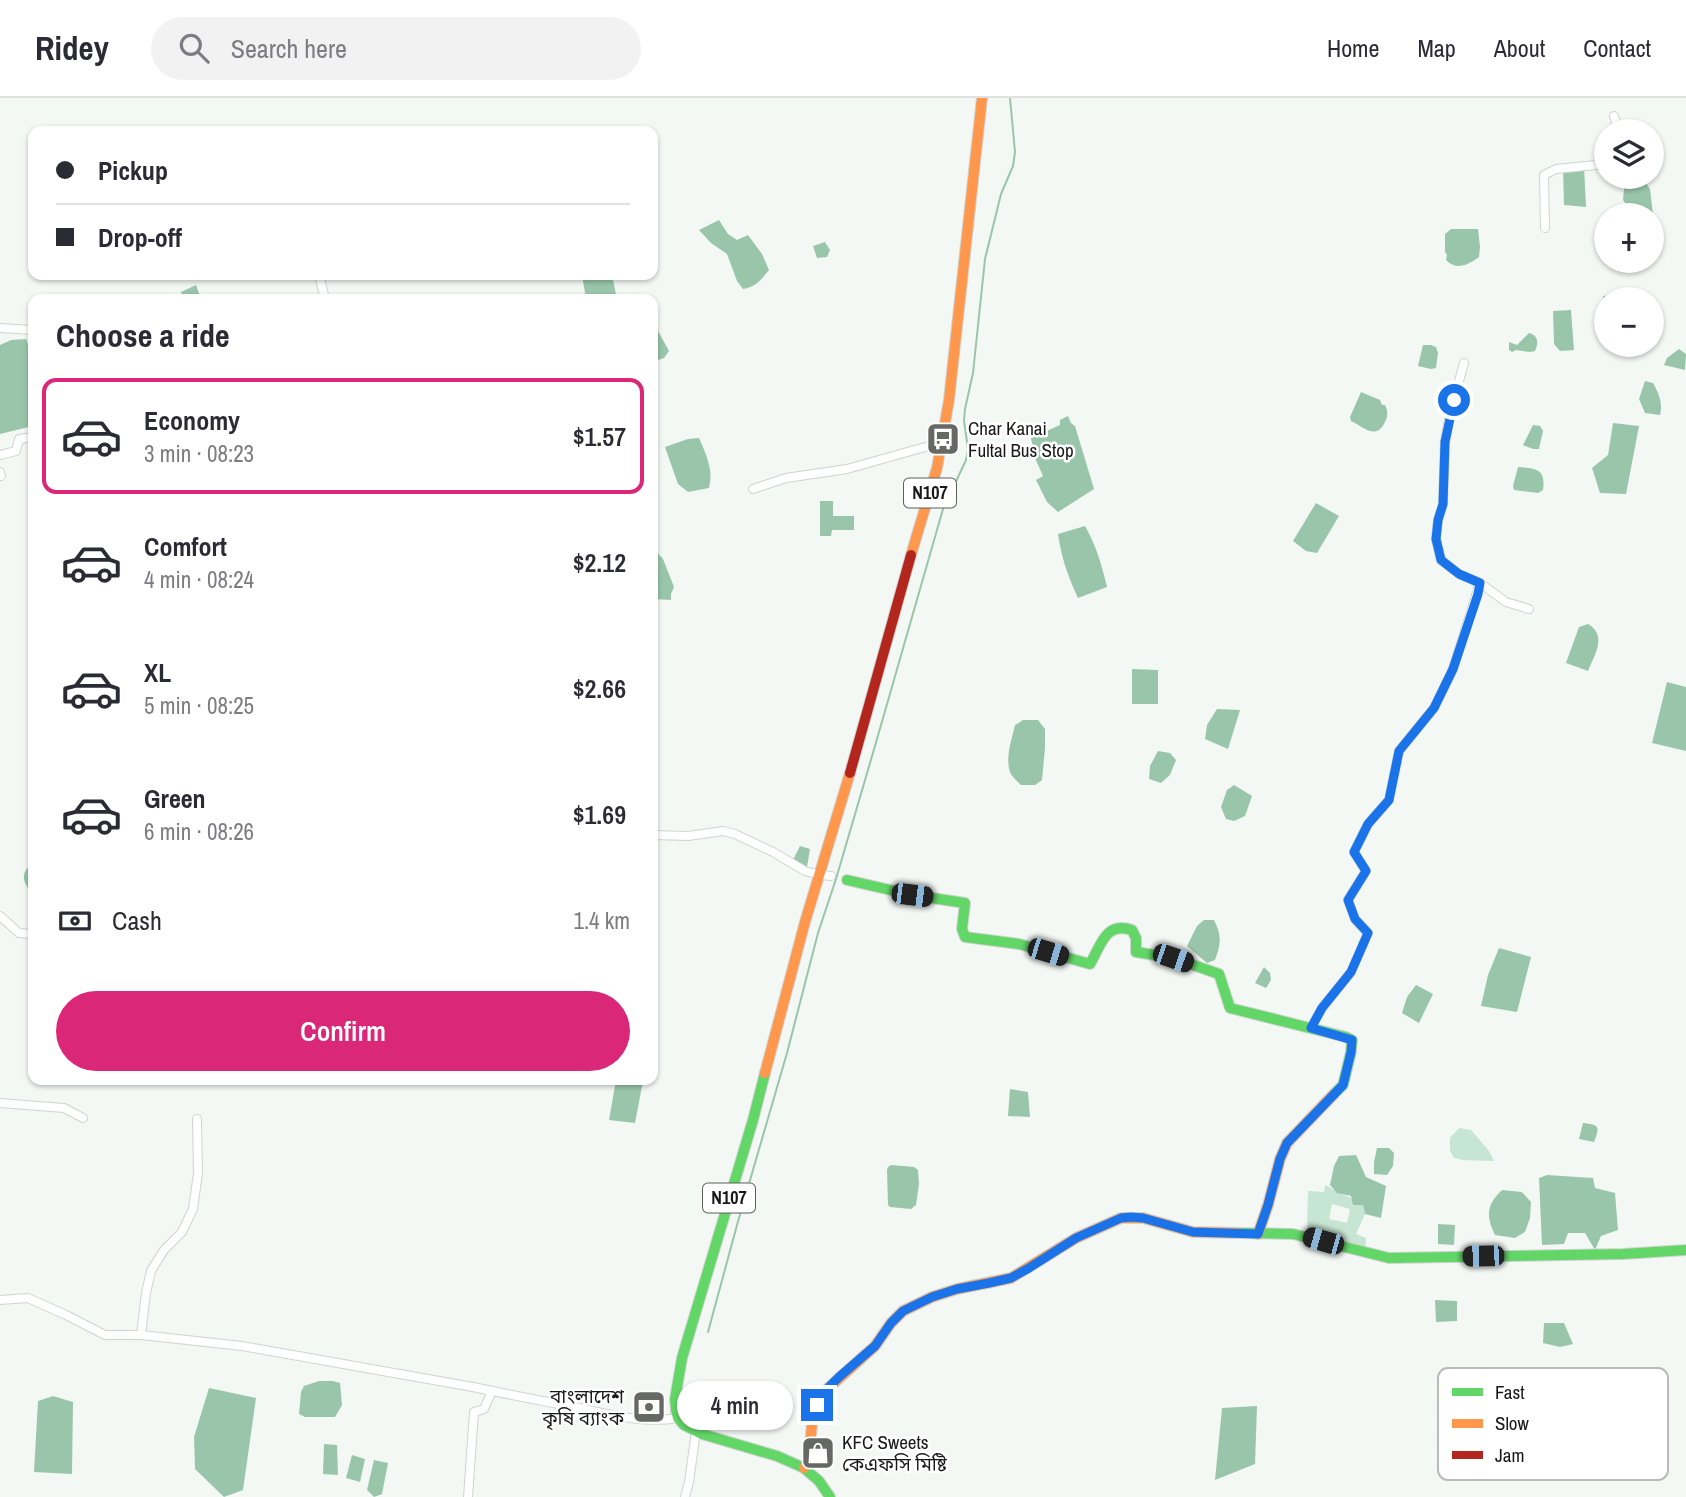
<!DOCTYPE html>
<meta charset="utf-8">
<style>
:root{--surface:#fff;--page:#f2f2f3;--text:#2b2b33;--muted:#7c7c81;--line:#e1e1e2;--accent:#db2777}
body{margin:0;font-family:"Archivo Narrow","Noto Sans Bengali",sans-serif;background:var(--page);color:var(--text);height:100vh;display:flex;flex-direction:column;font-size:26px;white-space:nowrap}
*{box-sizing:border-box;margin:0}
p{font-size:23px;color:var(--muted)}
.icon{flex:none;width:38px;height:38px;fill:none;stroke:currentColor;stroke-width:2;stroke-linecap:round;stroke-linejoin:round}
.map{position:relative;flex:1;overflow:hidden}
.sheet{position:absolute;left:28px;top:196px;width:630px;height:791px;display:flex;flex-direction:column;background:var(--surface);border-radius:14px;box-shadow:0 2px 5px #0004}
.sheet>*{flex:none}
.top-card{position:absolute;left:28px;top:28px;width:630px;height:154px;border-radius:14px;box-shadow:0 2px 5px #0004;display:grid;align-content:center;height:154px;padding:0 28px;background:var(--surface)}
.controls{position:absolute;left:1594px;top:21px;display:grid;gap:14px}
.controls a{display:grid;place-items:center;width:70px;height:70px;border-radius:50%;background:var(--surface);box-shadow:0 2px 5px #0004;font-size:35px}
.end{position:absolute;width:32px;height:32px;margin:-16px;border:9px solid #1a73e8;background:#fff;box-shadow:0 0 0 4px #fff}
.from{border-radius:50%}
.bubble{position:absolute;height:49px;border-radius:24px;background:var(--surface);box-shadow:0 2px 5px #0004;font-size:23px;font-weight:600;line-height:49px;text-align:center}
.car{position:absolute;width:21px;height:42px;margin:-21px -10px;border-radius:9px;box-shadow:0 0 5px 2px #0007;background:linear-gradient(#222 24%,#8ab4d8 0 40%,#222 0 76%,#8ab4d8 0 86%,#222 0)}
.top-card b{display:flex;align-items:center;gap:24px;height:66px;font-size:26px}
.top-card b+b{border-top:2px solid var(--line)}
.top-card i{width:18px;height:18px;background:var(--text)}
ul{padding:0;list-style:none}
li{display:flex;align-items:center;gap:21px;height:116px;margin:0 14px 10px;padding:0 14px;border:4px solid transparent;border-radius:14px}
li div{flex:1}
li b{display:block;font-size:26px}
li em{font-style:normal;font-weight:600}
li.selected{border-color:var(--accent)}
li>.icon{width:63px;height:63px;stroke-width:1.5}
h2{padding:0 28px;font-size:32px;line-height:84px}
.pay{display:flex;align-items:center;gap:18px;height:77px;padding:0 28px;font-size:26px}
.pay p{margin-inline-start:auto}
.primary-button{display:flex;gap:14px;margin-top:auto;padding:14px 28px}
.primary-button a{flex:1;height:80px;border-radius:42px;background:var(--accent);color:#fff;font-size:28px;font-weight:600;line-height:80px;text-align:center}
header{display:flex;align-items:center;gap:42px;box-sizing:border-box;height:98px;padding:0 35px;background:var(--surface);border-bottom:2px solid var(--line)}
header strong{font-size:33px}
nav{display:flex;gap:38px;margin-inline-start:auto;font-size:24px}
.search{width:490px;height:63px;background:var(--page);display:flex;align-items:center;gap:18px;box-sizing:border-box;padding:0 24px;border-radius:38px;color:var(--muted);font-size:26px}
.map>svg:first-child{display:block}
.green{fill:#c6e5d2;fill-rule:evenodd}
.water{fill:#99c6aa}
.lines{fill:none;stroke-linecap:round;stroke-linejoin:round}
.stream{stroke:#99c6aa;stroke-width:2}
.street-casing{stroke:#d0d4d1;stroke-width:10}
.fast-casing{stroke:#d0d4d1;stroke-width:12}
.slow-casing{stroke:#d0d4d1;stroke-width:12}
.jam-casing{stroke:#d0d4d1;stroke-width:12}
.street{stroke:#fdfefe;stroke-width:8}
.fast{stroke:#63d668;stroke-width:10}
.slow{stroke:#ff974d;stroke-width:10}
.jam{stroke:#b3261e;stroke-width:10}
.route{stroke:#1a73e8;stroke-width:9}
.labels{text-anchor:middle;stroke-width:5;stroke-linejoin:round;paint-order:stroke}
.shield{fill:#fff;stroke:#5d5f5d;stroke-width:2}
.shield-label{font-size:18px;font-weight:bold;fill:#181a18}
.poi-label{font-size:19px;fill:#181a18;stroke:#fff;text-anchor:start}
.key{fill:#fff;stroke:#bababa;stroke-width:2}
.key-label{font-size:19px;fill:#181a18}
</style>
<header>
<strong>Ridey</strong>
<div class="search"><svg class="icon" aria-label="search" viewBox="0 0 24 24"><circle cx="10" cy="10" r="6"/><path d="M15 15l6 6"/></svg>Search here</div>
<nav><a>Home</a><a>Map</a><a>About</a><a>Contact</a></nav>
</header>
<div class="map">
<svg width="1686" height="1399" viewBox="0 0 1686 1399">
<rect width="100%" height="100%" fill="#f3f8f5"/>
<g class="green">
<polygon points="1459,1030 1471,1032 1489,1053 1494,1063 1463,1062 1454,1060 1450,1053 1450,1040"/>
<path d="M1325,1087C1331,1089 1335,1093 1341,1096C1350,1099 1356,1102 1363,1107L1365,1116L1356,1136L1366,1140L1365,1154L1307,1134L1308,1093L1324,1094ZM1332,1106L1350,1111L1347,1125L1329,1121Z"/>
</g>
<g class="water">
<polygon points="1584,68 1586,109 1564,107 1563,70"/>
<polygon points="1625,79 1642,79 1650,91 1653,116 1633,116 1623,102"/>
<path d="M719,122L728,136L737,142L748,137L762,156L769,172C761,182 756,189 743,191L737,183L727,156L711,145L699,132Z"/>
<path d="M1451,131H1478L1480,149L1479,159C1468,167 1456,173 1446,162L1447,157L1445,154V136Z"/>
<polygon points="825,144 830,152 827,159 817,160 813,148"/>
<polygon points="582,177 612,177 617,201 586,201"/>
<polygon points="196,187 201,201 183,201 181,194"/>
<polygon points="1632,195 1635,201 1606,201 1606,220 1605,221 1603,198"/>
<polygon points="1571,212 1574,252 1560,253 1554,246 1553,213"/>
<polygon points="653,231 657,231 669,253 664,260 653,264"/>
<path d="M1529,235C1538,237 1539,245 1535,253L1530,254L1516,252L1512,254L1509,252V244L1517,247Z"/>
<polygon points="26,241 33,260 33,328 0,336 0,247 11,242"/>
<polygon points="1423,247 1431,247 1436,249 1438,255 1436,270 1431,271 1418,268"/>
<polygon points="1679,251 1686,256 1685,272 1664,267 1667,260"/>
<path d="M1645,283L1653,285C1659,296 1663,305 1660,317L1645,315L1639,301Z"/>
<path d="M1361,294L1380,302L1382,307H1385C1388,313 1388,318 1385,324C1376,343 1364,329 1351,323L1350,319Z"/>
<polygon points="1068,318 1071,325 1075,328 1094,391 1058,414 1047,404 1036,382 1043,378 1035,360 1031,340 1060,327 1060,322"/>
<polygon points="1613,325 1639,328 1626,396 1600,395 1592,370 1608,357"/>
<polygon points="1533,327 1540,328 1543,333 1539,351 1533,351 1523,347"/>
<path d="M699,340C706,356 714,373 709,390L688,394L678,386L665,349L688,341Z"/>
<path d="M1518,369C1536,370 1546,371 1543,392L1538,395L1514,392L1513,388Z"/>
<polygon points="820,403 833,403 833,418 854,418 854,432 832,432 831,438 820,438"/>
<polygon points="1316,405 1339,418 1317,455 1306,453 1293,443"/>
<path d="M1085,428C1096,447 1102,468 1107,489L1078,500C1068,479 1061,458 1058,436Z"/>
<polygon points="653,451 654,451 663,461 674,489 671,496 671,502 653,501"/>
<path d="M1588,526C1608,538 1594,558 1588,573L1566,565L1579,529Z"/>
<polygon points="1132,571 1158,572 1158,606 1132,606"/>
<polygon points="1667,584 1686,589 1686,653 1652,645"/>
<polygon points="1217,611 1240,612 1228,651 1205,641 1207,627"/>
<path d="M1023,622H1038L1045,631V650L1042,682L1035,687H1021C1017,683 1012,679 1010,674C1005,659 1012,641 1015,627Z"/>
<polygon points="1158,653 1170,655 1176,662 1170,677 1161,685 1149,681 1150,668"/>
<polygon points="1234,687 1252,698 1245,718 1234,723 1226,721 1221,709 1227,692"/>
<polygon points="800,748 810,751 807,769 793,762"/>
<path d="M33,766V797C24,786 18,775 33,766Z"/>
<path d="M1204,822H1214C1222,838 1221,846 1215,862L1207,865L1187,848L1197,828Z"/>
<polygon points="1499,850 1531,859 1517,914 1481,908 1488,877"/>
<polygon points="1264,869 1270,875 1271,882 1266,890 1255,885"/>
<polygon points="1416,887 1433,896 1419,925 1402,915 1407,899"/>
<polygon points="616,982 643,983 635,1025 609,1022"/>
<polygon points="1010,991 1028,994 1030,1019 1008,1018"/>
<path d="M1583,1025C1598,1027 1601,1027 1594,1044L1579,1041Z"/>
<polygon points="1377,1050 1389,1050 1394,1055 1393,1068 1387,1077 1374,1076 1374,1064"/>
<polygon points="1356,1057 1366,1079 1386,1088 1381,1120 1365,1116 1363,1107 1353,1107 1351,1098 1337,1095 1330,1087 1334,1068 1339,1058"/>
<polygon points="891,1067 914,1069 918,1072 919,1086 916,1107 911,1111 890,1109 888,1107 887,1072 888,1069"/>
<polygon points="1547,1077 1593,1080 1595,1090 1615,1095 1618,1132 1601,1138 1595,1152 1585,1135 1568,1135 1564,1146 1542,1147 1539,1080"/>
<path d="M1502,1092L1522,1094L1531,1104L1530,1120L1525,1134L1515,1140L1495,1137C1486,1119 1486,1107 1502,1092Z"/>
<polygon points="1438,1126 1455,1127 1454,1147 1438,1146"/>
<polygon points="1435,1202 1457,1203 1457,1223 1436,1224"/>
<polygon points="1544,1225 1564,1225 1573,1246 1560,1249 1543,1245"/>
<polygon points="319,1283 333,1283 340,1285 342,1307 335,1319 305,1319 299,1316 301,1294 304,1288"/>
<polygon points="209,1290 256,1300 243,1392 224,1399 195,1371 194,1339"/>
<polygon points="53,1298 73,1304 72,1376 34,1374 38,1303"/>
<polygon points="1257,1308 1255,1366 1215,1382 1222,1310"/>
<polygon points="324,1346 337,1347 338,1377 323,1376"/>
<polygon points="352,1357 365,1361 360,1384 346,1380"/>
<polygon points="374,1362 388,1365 382,1396 374,1399 367,1392"/>
</g>
<g class="lines">
<polyline class="stream" points="708,1234 737,1127 787,955 818,835 836,781 875,648 943,411 966,362 968,351 964,323 965,311 973,275 985,161 1001,96 1013,68 1015,54 1010,0"/>
<defs>
<g id="street">
<polyline points="1614,18 1618,33"/>
<polyline points="1545,130 1544,77 1556,71 1606,66"/>
<polyline points="319,177 325,201"/>
<polyline points="0,230 33,232"/>
<polyline points="1464,265 1450,316 1445,343 1443,406 1438,422 1436,441 1441,462 1459,476 1480,485 1506,504 1529,511"/>
<polyline points="0,357 16,353 19,341 33,339"/>
<polyline points="0,374 1,378"/>
<polyline points="753,391 786,380 847,371 943,344"/>
<polyline points="653,737 688,738 723,733 735,736 773,754 805,773 820,777 831,778"/>
<polyline points="0,818 19,835 33,836"/>
<polyline points="1311,930 1322,910 1351,874 1368,835 1355,821 1348,802 1366,773 1354,754 1368,726 1389,702 1399,653 1434,610 1453,571 1480,485"/>
<polyline points="0,1005 64,1010 83,1020"/>
<path d="M0,1202L28,1200L66,1217L105,1237H141L242,1248L473,1289C507,1296 541,1303 575,1309C609,1316 644,1326 678,1320"/>
<polyline points="141,1237 146,1195 151,1173 164,1152 182,1134 193,1111 198,1075 197,1021"/>
<polyline points="468,1399 474,1314 484,1311 492,1293"/>
<polyline points="685,1399 689,1384 696,1333"/>
</g>
<g id="fast">
<path d="M847,782L912,797L965,805L962,831L965,839L1019,846L1090,866C1101,848 1105,823 1132,832L1136,840V854L1173,860L1219,876L1230,910L1346,939L1352,942L1351,954L1343,987L1333,997"/>
<polyline points="765,975 753,1022 682,1260 675,1301 676,1312 678,1320 684,1327 702,1336 777,1358 804,1370 819,1383 830,1399"/>
<polyline points="1239,1135 1293,1136 1389,1160 1623,1156 1686,1152"/>
</g>
<g id="slow">
<polyline points="911,457 937,370 949,302 982,0"/>
<polyline points="765,975 805,824 850,675"/>
<polyline points="1258,1136 1268,1107 1280,1061 1287,1045 1333,997"/>
<polyline points="804,1370 809,1361 812,1325 825,1293 875,1248 891,1225 903,1213 932,1199 957,1191 1011,1180 1076,1140 1121,1120 1143,1120 1193,1134 1239,1135"/>
</g>
<polyline id="jam" points="850,675 911,457"/>
</defs>
<use href="#street" class="street-casing"/>
<use href="#fast" class="fast-casing"/>
<use href="#slow" class="slow-casing"/>
<use href="#jam" class="jam-casing"/>
<use href="#street" class="street"/>
<use href="#fast" class="fast"/>
<use href="#slow" class="slow"/>
<use href="#jam" class="jam"/>
</g>
<g class="lines">
<polyline class="route" points="817,1307 825,1293 839,1279 875,1248 891,1225 903,1213 932,1199 957,1191 989,1185 1011,1180 1029,1170 1076,1140 1121,1120 1131,1119 1143,1120 1193,1134 1258,1136 1268,1107 1280,1061 1287,1045 1343,987 1351,954 1352,942 1311,930 1322,910 1351,874 1368,835 1355,821 1348,802 1366,773 1354,754 1368,726 1389,702 1399,653 1434,610 1453,571 1478,496 1480,485 1459,476 1441,462 1436,441 1438,422 1443,406 1445,344 1454,302"/>
</g>
<defs>
<symbol id="bus-square" viewBox="-11 -11 22 22"><rect x="-9" y="-9" width="18" height="18" rx="4" fill="#656865" stroke="#fff"/><path d="M-5-6H5V4H4V6H2V4H-2V6H-4V4H-5ZM-3.5-4V0h7V-4ZM-3.5 1.2v1.5H-2V1.2ZM2 1.2v1.5H3.5V1.2Z" fill="#fff"/></symbol>
<symbol id="bank-square" viewBox="-11 -11 22 22"><rect x="-9" y="-9" width="18" height="18" rx="4" fill="#656865" stroke="#fff"/><path d="M-6-4H6V4H-6ZM0-2.3a2.3 2.3 0 1 0 0 4.6a2.3 2.3 0 1 0 0-4.6Z" fill="#fff"/></symbol>
<symbol id="shop-square" viewBox="-11 -11 22 22"><rect x="-9" y="-9" width="18" height="18" rx="4" fill="#656865" stroke="#fff"/><path d="M-5-2.5h2.3a2.7 3.5 0 0 1 5.4 0H5L5.5 6h-11ZM-1.5-2.5h3a1.5 2.3 0 0 0-3 0Z" fill="#fff"/></symbol>
</defs>
<g fill-rule="evenodd">
<use href="#bus-square" x="924" y="322" width="38" height="38"/>
<use href="#bank-square" x="630" y="1290" width="38" height="38"/>
<use href="#shop-square" x="799" y="1336" width="38" height="38"/>
</g>
<g class="labels">
<g class="shield">
<rect x="904" y="380.5" width="52" height="29" rx="5"/>
<rect x="703" y="1085.5" width="52" height="29" rx="5"/>
</g>
<g class="shield-label">
<text x="930" y="401">N107</text>
<text x="729" y="1106">N107</text>
</g>
<g class="poi-label">
<text x="968" y="337">Char Kanai<tspan x="968" dy="22">Fultal Bus Stop</tspan></text>
<text x="624" y="1305" text-anchor="end">বাংলাদেশ<tspan x="624" dy="22">কৃষি ব্যাংক</tspan></text>
<text x="842" y="1351">KFC Sweets<tspan x="842" dy="22">কেএফসি মিষ্টি</tspan></text>
</g>
</g>
<rect x="1438" y="1270" width="230" height="112" rx="10" class="key"/>
<rect x="1452" y="1290" width="31" height="8" fill="#63d668"/>
<rect x="1452" y="1321" width="31" height="9" fill="#ff974d"/>
<rect x="1452" y="1353" width="31" height="8" fill="#b3261e"/>
<g class="key-label">
<text x="1495" y="1301">Fast</text>
<text x="1495" y="1332">Slow</text>
<text x="1495" y="1364">Jam</text>
</g>
</svg>
<div class="controls">
<a><svg class="icon" aria-label="layers" viewBox="0 0 24 24"><path d="M12 4l9 5-9 5-9-5zM3 14l9 5 9-5"/></svg></a>
<a>+</a>
<a>−</a>
</div>
<i class="end from" style="left:1454px;top:302px"></i>
<i class="end" style="left:817px;top:1307px"></i>
<div class="bubble" style="left:677px;top:1283px;width:116px">4 min</div>
<i class="car" style="left:912px;top:797px;rotate:97deg"></i>
<i class="car" style="left:1048px;top:854px;rotate:107deg"></i>
<i class="car" style="left:1173px;top:860px;rotate:109deg"></i>
<i class="car" style="left:1323px;top:1143px;rotate:286deg"></i>
<i class="car" style="left:1483px;top:1158px;rotate:269deg"></i>
<div class="top-card">
<b><i class="from"></i>Pickup</b>
<b><i></i>Drop-off</b>
</div>
<section class="sheet">
<h2>Choose a ride</h2>
<ul>
<li class="selected"><svg class="icon" aria-label="car" viewBox="0 0 24 24"><path d="M5 17H2v-5l4-1 3-4h7l3 4 3 1v5h-3M9 17h6M6 11h13"/><circle cx="7" cy="17" r="2"/><circle cx="17" cy="17" r="2"/></svg><div><b>Economy</b><p>3 min · 08:23</p></div><em>$1.57</em></li>
<li><svg class="icon" aria-label="car" viewBox="0 0 24 24"><path d="M5 17H2v-5l4-1 3-4h7l3 4 3 1v5h-3M9 17h6M6 11h13"/><circle cx="7" cy="17" r="2"/><circle cx="17" cy="17" r="2"/></svg><div><b>Comfort</b><p>4 min · 08:24</p></div><em>$2.12</em></li>
<li><svg class="icon" aria-label="car" viewBox="0 0 24 24"><path d="M5 17H2v-5l4-1 3-4h7l3 4 3 1v5h-3M9 17h6M6 11h13"/><circle cx="7" cy="17" r="2"/><circle cx="17" cy="17" r="2"/></svg><div><b>XL</b><p>5 min · 08:25</p></div><em>$2.66</em></li>
<li><svg class="icon" aria-label="car" viewBox="0 0 24 24"><path d="M5 17H2v-5l4-1 3-4h7l3 4 3 1v5h-3M9 17h6M6 11h13"/><circle cx="7" cy="17" r="2"/><circle cx="17" cy="17" r="2"/></svg><div><b>Green</b><p>6 min · 08:26</p></div><em>$1.69</em></li>
</ul>
<div class="pay"><svg class="icon" aria-label="cash" viewBox="0 0 24 24"><path d="M3 7h18v10H3z"/><circle cx="12" cy="12" r="2"/></svg>Cash<p>1.4 km</p></div>
<div class="primary-button"><a>Confirm</a></div>
</section>
</div>
